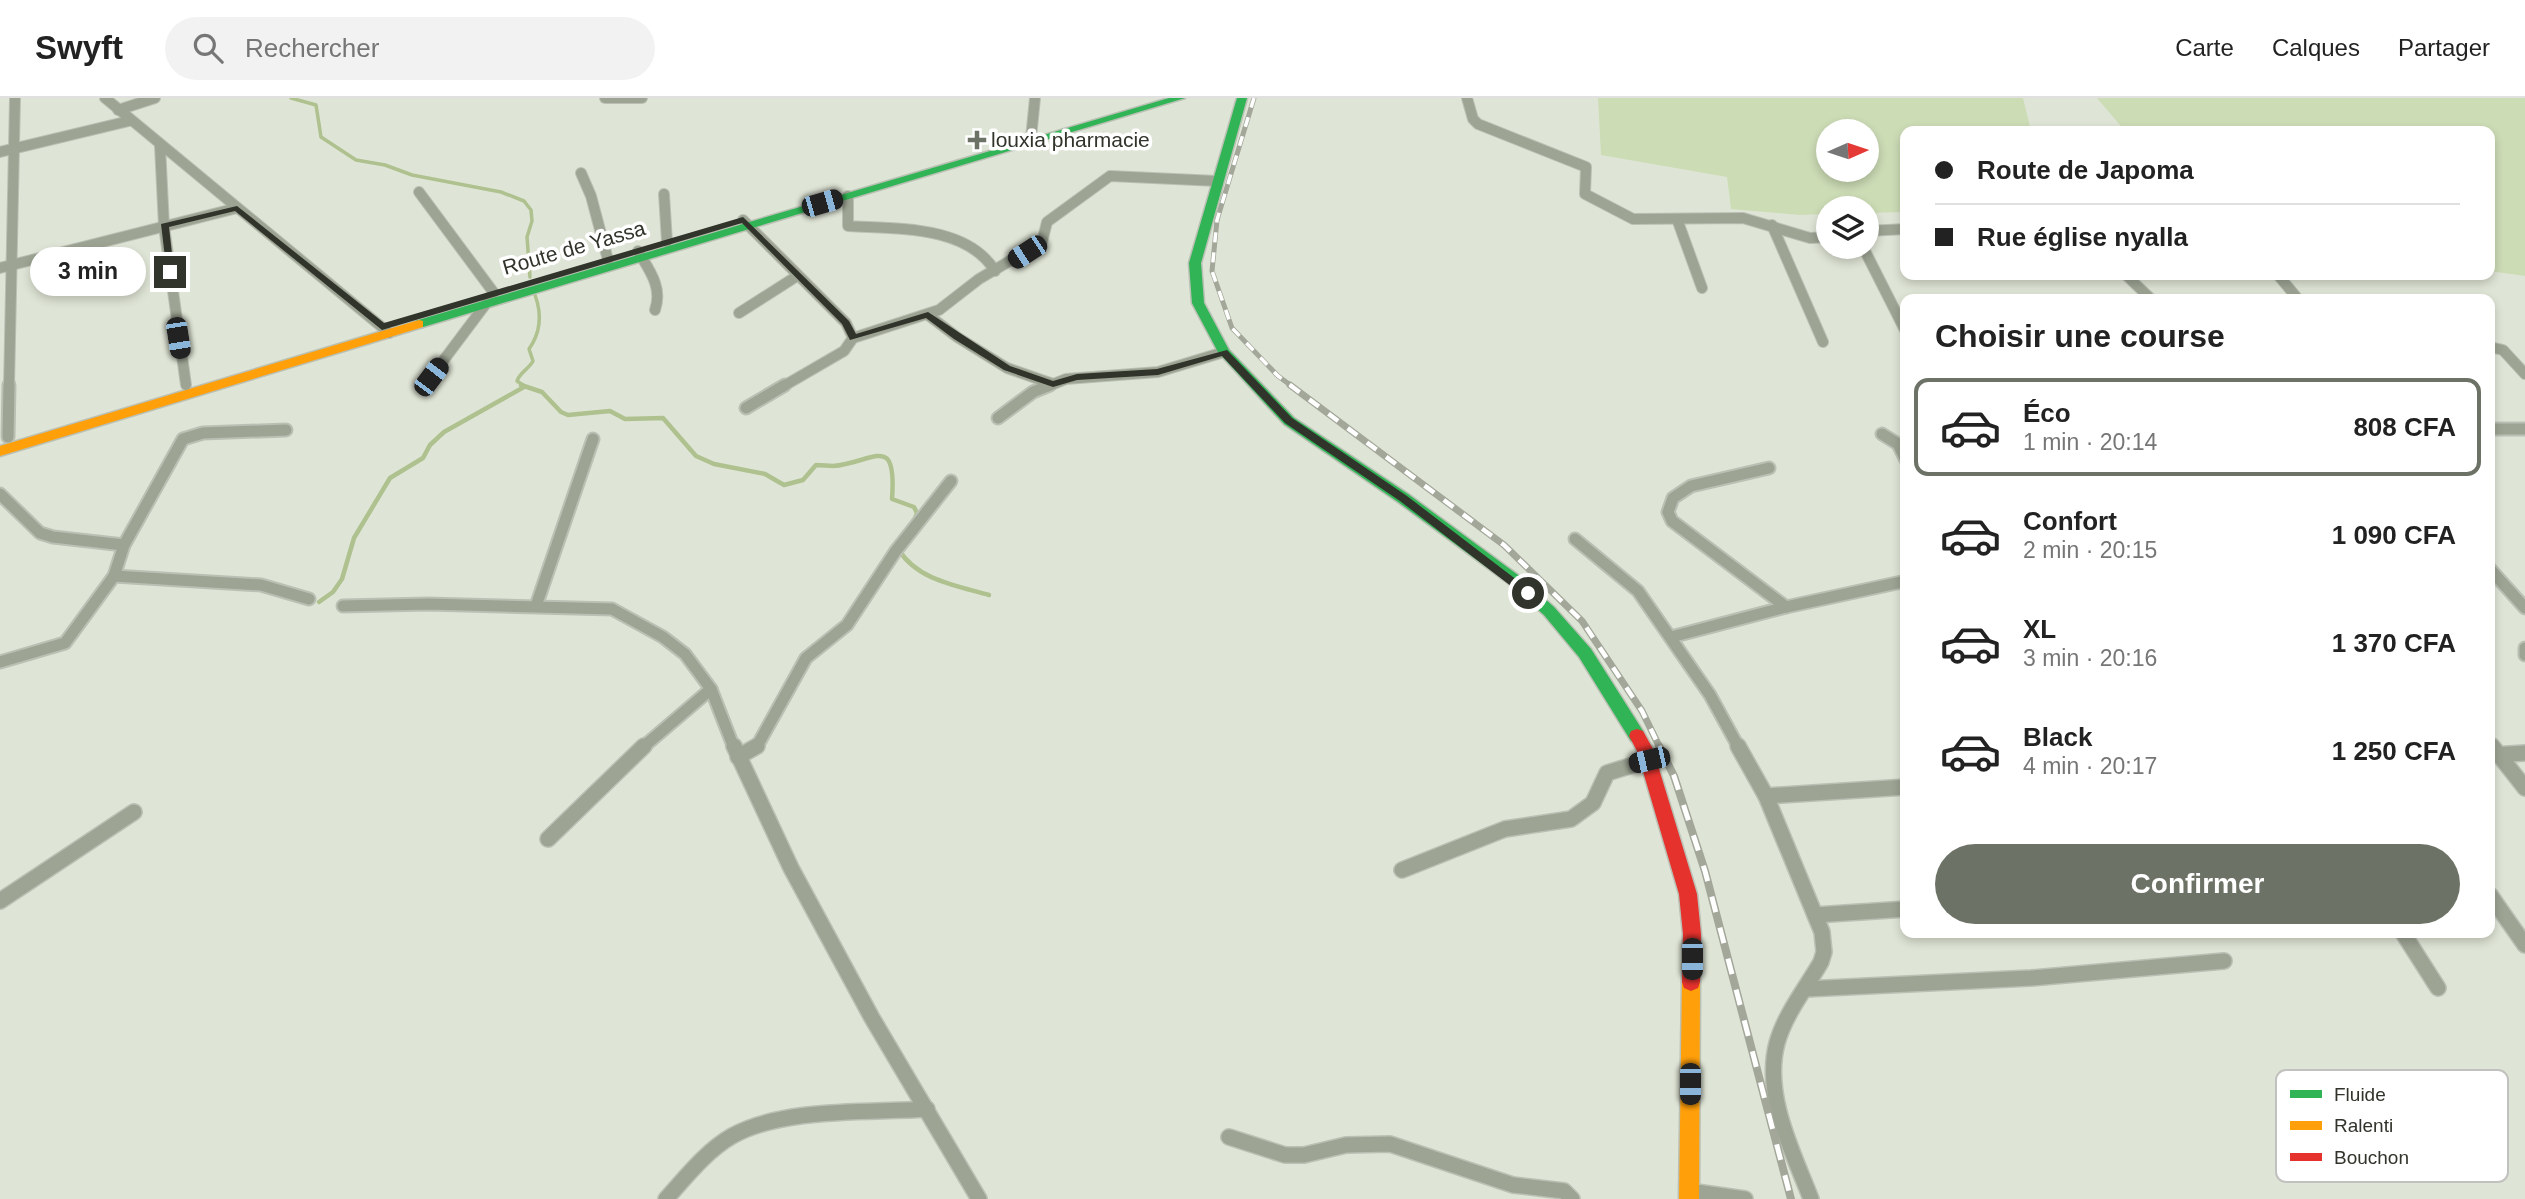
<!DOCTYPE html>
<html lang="fr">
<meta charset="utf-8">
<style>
:root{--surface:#fff;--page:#f2f2f2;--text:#222;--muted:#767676;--line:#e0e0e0;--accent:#6d7266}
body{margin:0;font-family:Arial,sans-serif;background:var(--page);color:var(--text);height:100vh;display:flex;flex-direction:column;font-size:26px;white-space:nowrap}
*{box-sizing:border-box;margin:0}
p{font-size:23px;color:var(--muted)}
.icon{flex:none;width:38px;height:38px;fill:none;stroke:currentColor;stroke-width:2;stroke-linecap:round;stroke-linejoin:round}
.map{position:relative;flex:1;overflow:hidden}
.side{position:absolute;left:1900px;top:196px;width:595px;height:644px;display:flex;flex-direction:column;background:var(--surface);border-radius:14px;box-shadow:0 4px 10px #0003}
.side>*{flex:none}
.top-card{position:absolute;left:1900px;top:28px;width:595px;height:154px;border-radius:14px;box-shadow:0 4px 10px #0003;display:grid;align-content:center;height:154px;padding:0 35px;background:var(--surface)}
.needle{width:46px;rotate:87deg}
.tools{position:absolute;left:1816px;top:21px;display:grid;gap:14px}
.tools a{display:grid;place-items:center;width:63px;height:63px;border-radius:50%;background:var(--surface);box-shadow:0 4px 10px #0003;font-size:35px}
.end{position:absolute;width:32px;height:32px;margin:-16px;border:9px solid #30342a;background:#fff;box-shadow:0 0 0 4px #fff}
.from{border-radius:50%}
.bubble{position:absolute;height:49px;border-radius:24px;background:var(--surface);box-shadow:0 4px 10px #0003;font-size:23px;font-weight:800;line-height:49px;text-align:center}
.car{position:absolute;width:21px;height:42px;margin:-21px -10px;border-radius:9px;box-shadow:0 0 5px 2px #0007;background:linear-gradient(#222 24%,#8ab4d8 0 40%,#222 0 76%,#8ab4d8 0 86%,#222 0)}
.top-card b{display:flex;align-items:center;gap:24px;height:66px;font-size:26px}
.top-card b+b{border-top:2px solid var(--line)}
.top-card i{width:18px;height:18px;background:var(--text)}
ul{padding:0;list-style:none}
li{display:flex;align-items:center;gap:21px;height:98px;margin:0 14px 10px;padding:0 21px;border:4px solid transparent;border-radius:14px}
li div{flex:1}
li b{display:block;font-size:26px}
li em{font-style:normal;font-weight:800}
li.active{border-color:var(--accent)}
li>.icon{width:63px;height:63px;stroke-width:1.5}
h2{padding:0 35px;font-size:32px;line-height:84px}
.cta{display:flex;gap:14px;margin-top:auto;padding:14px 35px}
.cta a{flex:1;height:80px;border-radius:42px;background:var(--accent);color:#fff;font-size:28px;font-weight:800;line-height:80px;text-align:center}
header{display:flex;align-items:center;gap:42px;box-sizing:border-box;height:98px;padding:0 35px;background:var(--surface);border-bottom:2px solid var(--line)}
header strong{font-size:33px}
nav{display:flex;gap:38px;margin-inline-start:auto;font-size:24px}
.search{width:490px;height:63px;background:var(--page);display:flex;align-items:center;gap:18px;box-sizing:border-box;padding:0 24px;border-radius:38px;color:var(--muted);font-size:26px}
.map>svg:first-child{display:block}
.green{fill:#ccdcb5;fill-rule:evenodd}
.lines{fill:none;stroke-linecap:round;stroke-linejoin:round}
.stream-far1{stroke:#aec18f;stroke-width:3.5}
.stream{stroke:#aec18f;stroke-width:4.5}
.street-far2-casing{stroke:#bbc0b5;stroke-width:12}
.street-far1-casing{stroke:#bbc0b5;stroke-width:15}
.street-casing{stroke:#bbc0b5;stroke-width:18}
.fast-casing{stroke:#bbc0b5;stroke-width:3}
.slow-casing{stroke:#bbc0b5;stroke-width:3}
.jam-casing{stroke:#bbc0b5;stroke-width:3}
.street-far2{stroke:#9da493;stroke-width:10}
.street-far1{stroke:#9da493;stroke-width:11}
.street{stroke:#9da493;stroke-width:15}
.fast{fill:#30b455;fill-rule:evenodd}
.slow{fill:#ff9f0a;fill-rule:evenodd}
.jam{fill:#e5322d;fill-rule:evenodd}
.rail-far2-casing{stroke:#a2a79a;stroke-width:5}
.rail-far1-casing{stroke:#a2a79a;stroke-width:7}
.rail-casing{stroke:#a2a79a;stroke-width:8}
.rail-far2{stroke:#fff;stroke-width:3.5;stroke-dasharray:10;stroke-linecap:butt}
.rail-far1{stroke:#fff;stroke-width:4.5;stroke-dasharray:12;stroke-linecap:butt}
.rail{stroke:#fff;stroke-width:5;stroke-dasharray:16;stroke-linecap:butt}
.route{fill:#30342a}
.poi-dot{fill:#6d7266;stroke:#fff;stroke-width:2.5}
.labels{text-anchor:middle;stroke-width:7;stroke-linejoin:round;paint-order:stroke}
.far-poi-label{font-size:21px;fill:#30342a;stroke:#fff;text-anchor:start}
.far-street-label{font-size:21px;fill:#30342a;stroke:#fff}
.key{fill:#fff;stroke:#c1c2bf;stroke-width:2}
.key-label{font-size:19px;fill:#30342a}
</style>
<header>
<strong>Swyft</strong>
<div class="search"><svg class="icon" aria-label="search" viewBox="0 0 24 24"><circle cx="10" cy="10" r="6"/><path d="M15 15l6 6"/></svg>Rechercher</div>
<nav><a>Carte</a><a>Calques</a><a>Partager</a></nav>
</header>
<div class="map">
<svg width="2525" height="1101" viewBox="0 0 2525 1101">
<rect width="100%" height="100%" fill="#dfe5d6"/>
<g class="green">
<path d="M1598,0H2023L2031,33H1906V114L1867,115V110H1829V116L1800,117L1731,111L1727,79L1601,57ZM1829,33H1867V72H1829Z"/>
<polygon points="2097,0 2525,0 2525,178 2490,173 2490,33 2125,33"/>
</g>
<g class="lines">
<g class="stream-far1">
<polyline points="291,0 316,7 321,39 356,62 385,67 412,77 501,94 524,103 531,112 532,123 527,139 530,179"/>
<path d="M526,289L517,283C520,274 529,271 533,263L529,251C541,234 542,216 535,197"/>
</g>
<g class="stream">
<path d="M521,287L542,294L561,314L568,317L610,313L625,321L663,320L696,358L714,366L765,376L784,387L803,382L816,367C822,367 828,368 833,368C873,365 897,333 892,401L914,409L917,415L914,423"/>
<path d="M899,452C917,482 958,488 989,497"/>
<polyline points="319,504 333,494 342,481 354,440 390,380 423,360 430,347 444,334 524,289"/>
</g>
<defs>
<g id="street-far2">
<polyline points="105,0 389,235"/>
<polyline points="605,0 642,0"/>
<polyline points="1035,0 1031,40 1035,45"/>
<polyline points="1467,0 1473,21 1478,26 1586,69 1585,96 1633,121 1743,120 1810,140 1829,139"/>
<polyline points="118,12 155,0"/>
<polyline points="160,48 164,128 186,287"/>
<polyline points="0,54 129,23"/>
<polyline points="581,75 591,98 608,162"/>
<polyline points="419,94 494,195 431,279"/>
<polyline points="664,96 667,144"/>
<path d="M848,98V128C896,131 967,127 995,173"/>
<polyline points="1677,121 1702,190"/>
<polyline points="743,122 846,225 853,240"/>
<polyline points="1772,127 1823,244"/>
<polyline points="1867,133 1906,131"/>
<polyline points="1863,149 1906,234"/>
<path d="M638,153C649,172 663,189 655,212"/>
<polyline points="0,170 237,110"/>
<polyline points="2126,177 2151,201"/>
<polyline points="2278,177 2298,201"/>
<polyline points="739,215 797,178"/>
<polyline points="928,217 957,239 1007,270 1053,286"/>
<polyline points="2490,249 2503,252 2525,276"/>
<polyline points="9,289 15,0"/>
<polyline points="782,289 844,253 853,240 939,212 979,181 1042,144 1047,124 1110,78 1217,83"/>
<polyline points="1046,289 1066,281 1158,274 1224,254"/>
</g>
<g id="street-far1">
<polyline points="746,310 785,287"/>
<polyline points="998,320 1033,294 1050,287"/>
<polyline points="2490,331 2525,331"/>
<polyline points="1882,336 1898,346 1906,362"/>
<polyline points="8,339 9,287"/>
<polyline points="1769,370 1691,388 1673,400 1668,414 1672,423 1786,509"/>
<polyline points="0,396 40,435 53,439 124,447"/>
<polyline points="1575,441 1638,493 1710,597 1739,650"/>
<polyline points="2490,471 2525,510"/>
<polyline points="114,478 261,487 309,501"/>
<polyline points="343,508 428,506 612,511 663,539 685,556 711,591 734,650"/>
<polyline points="536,508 593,341"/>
<polyline points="1671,539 1786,509 1906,483"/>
<polyline points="2525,550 2525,557"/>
<polyline points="0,564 65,545 114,478 124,447 183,341 203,335 286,332"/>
<polyline points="2490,646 2493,650"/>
<polyline points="642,650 711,591"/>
<polyline points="756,650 806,560 847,527 895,454 951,383"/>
</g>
<g id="street">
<polyline points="734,648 791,770 872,920 979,1101"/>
<path d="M1738,648L1766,698L1822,834L1824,854L1821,864C1806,890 1785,916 1777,945C1763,997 1793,1054 1811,1101"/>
<polyline points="2492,648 2525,690"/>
<polyline points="2494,657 2525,655"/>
<polyline points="738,659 757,648"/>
<polyline points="1766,698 1906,689"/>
<polyline points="548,741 644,648"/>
<polyline points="1402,772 1505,731 1571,721 1593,705 1607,675 1649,662"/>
<polyline points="2490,797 2525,847"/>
<polyline points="0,803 134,714"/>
<polyline points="1815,817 1906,811"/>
<polyline points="2403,835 2438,890"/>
<polyline points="1806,891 2031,880 2224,863"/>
<polyline points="1229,1039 1285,1057 1304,1057 1346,1047 1390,1046 1513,1087 1564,1093 1572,1101"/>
<polyline points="1689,1093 1745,1101"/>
<path d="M666,1101C686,1079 706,1053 732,1038C784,1009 869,1015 927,1011"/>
</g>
<g id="fast">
<polygon points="1169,0 1185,0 423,229 415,229 413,226 415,223"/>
<polygon points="1237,0 1247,0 1201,165 1204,205 1229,252 1294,320 1408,396 1518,477 1554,509 1591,551 1643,633 1645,638 1643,643 1637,645 1631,643 1579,559 1544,517 1508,485 1398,404 1284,326 1218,254 1192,205 1189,165"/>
</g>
<g id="slow">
<polygon points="419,222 423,223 423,229 0,358 0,348"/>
<polygon points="1691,875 1698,878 1700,884 1699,1101 1679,1101 1682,884 1684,878"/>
</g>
<polygon id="jam" points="1637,631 1643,633 1653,651 1697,796 1701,836 1700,884 1698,890 1691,893 1684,890 1682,884 1683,836 1679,796 1637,653 1629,638 1631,633"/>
</defs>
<use href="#street-far2" class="street-far2-casing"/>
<use href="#street-far1" class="street-far1-casing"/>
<use href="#street" class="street-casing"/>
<use href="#fast" class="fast-casing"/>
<use href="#slow" class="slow-casing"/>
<use href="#jam" class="jam-casing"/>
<use href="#street-far2" class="street-far2"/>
<use href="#street-far1" class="street-far1"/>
<use href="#street" class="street"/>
<use href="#fast" class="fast"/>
<use href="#slow" class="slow"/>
<use href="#jam" class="jam"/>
<defs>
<polyline id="rail-far2" points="1254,0 1217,122 1212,173 1232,230 1278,278 1293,289"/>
<polyline id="rail-far1" points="1290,287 1504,447 1582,523 1642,613 1660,650"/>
<polyline id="rail" points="1659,648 1674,678 1705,773 1791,1101"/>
</defs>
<use href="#rail-far2" class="rail-far2-casing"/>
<use href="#rail-far1" class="rail-far1-casing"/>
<use href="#rail" class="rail-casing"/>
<use href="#rail-far2" class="rail-far2"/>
<use href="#rail-far1" class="rail-far1"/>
<use href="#rail" class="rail"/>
</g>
<polygon class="route" points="237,108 384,225 743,119 849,223 856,236 928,214 1010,268 1053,283 1077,276 1157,271 1227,252 1292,320 1407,398 1534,495 1532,498 1524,498 1400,403 1285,325 1222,258 1158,277 1077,282 1053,289 1004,272 954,241 926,220 850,242 842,226 742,125 382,232 235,113 169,129 174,174 167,176 161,126"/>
<path class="poi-dot" d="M973.5 31.5h7v7h7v7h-7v7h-7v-7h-7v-7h7z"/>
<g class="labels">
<g class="far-poi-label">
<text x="991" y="49">louxia pharmacie</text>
</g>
<g class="far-street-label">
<text transform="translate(574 150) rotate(-16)" y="7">Route de Yassa</text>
</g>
</g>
<rect x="2276" y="972" width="232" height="112" rx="10" class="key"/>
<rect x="2290" y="992" width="32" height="8" fill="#30b455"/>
<rect x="2290" y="1023" width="32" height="9" fill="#ff9f0a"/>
<rect x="2290" y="1055" width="32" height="8" fill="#e5322d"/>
<g class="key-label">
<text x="2334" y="1003">Fluide</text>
<text x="2334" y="1034">Ralenti</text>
<text x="2334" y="1066">Bouchon</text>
</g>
</svg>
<div class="tools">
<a><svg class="needle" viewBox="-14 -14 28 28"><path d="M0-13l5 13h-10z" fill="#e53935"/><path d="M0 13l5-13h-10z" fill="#767676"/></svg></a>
<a><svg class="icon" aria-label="layers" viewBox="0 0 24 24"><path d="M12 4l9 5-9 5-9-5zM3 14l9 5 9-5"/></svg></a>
</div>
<i class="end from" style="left:1528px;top:495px"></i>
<i class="end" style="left:170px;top:174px"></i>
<div class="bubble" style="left:30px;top:149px;width:116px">3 min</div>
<i class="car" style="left:822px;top:105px;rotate:74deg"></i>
<i class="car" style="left:1027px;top:154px;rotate:237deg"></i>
<i class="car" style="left:178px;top:240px;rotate:171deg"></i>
<i class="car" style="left:431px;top:279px;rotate:37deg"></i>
<i class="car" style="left:1649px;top:662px;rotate:257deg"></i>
<i class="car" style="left:1692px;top:861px;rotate:180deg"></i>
<i class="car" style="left:1690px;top:986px;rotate:180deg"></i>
<div class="top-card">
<b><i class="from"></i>Route de Japoma</b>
<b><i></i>Rue église nyalla</b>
</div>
<section class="side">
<h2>Choisir une course</h2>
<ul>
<li class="active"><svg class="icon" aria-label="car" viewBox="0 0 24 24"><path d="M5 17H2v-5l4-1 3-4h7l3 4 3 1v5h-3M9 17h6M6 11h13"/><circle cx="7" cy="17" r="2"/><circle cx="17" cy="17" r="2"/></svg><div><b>Éco</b><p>1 min · 20:14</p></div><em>808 CFA</em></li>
<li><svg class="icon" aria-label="car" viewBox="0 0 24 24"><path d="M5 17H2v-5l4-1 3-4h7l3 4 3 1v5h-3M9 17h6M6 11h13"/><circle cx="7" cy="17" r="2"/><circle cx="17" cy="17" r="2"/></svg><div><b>Confort</b><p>2 min · 20:15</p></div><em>1 090 CFA</em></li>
<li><svg class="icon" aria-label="car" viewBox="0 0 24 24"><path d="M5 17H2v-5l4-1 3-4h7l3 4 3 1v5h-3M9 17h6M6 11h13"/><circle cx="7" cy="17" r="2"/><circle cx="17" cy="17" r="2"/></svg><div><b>XL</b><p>3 min · 20:16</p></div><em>1 370 CFA</em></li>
<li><svg class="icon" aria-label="car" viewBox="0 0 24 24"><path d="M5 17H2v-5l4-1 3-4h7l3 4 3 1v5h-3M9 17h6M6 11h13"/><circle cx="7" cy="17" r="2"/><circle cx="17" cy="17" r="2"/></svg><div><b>Black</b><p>4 min · 20:17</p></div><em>1 250 CFA</em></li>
</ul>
<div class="cta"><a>Confirmer</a></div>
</section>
</div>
